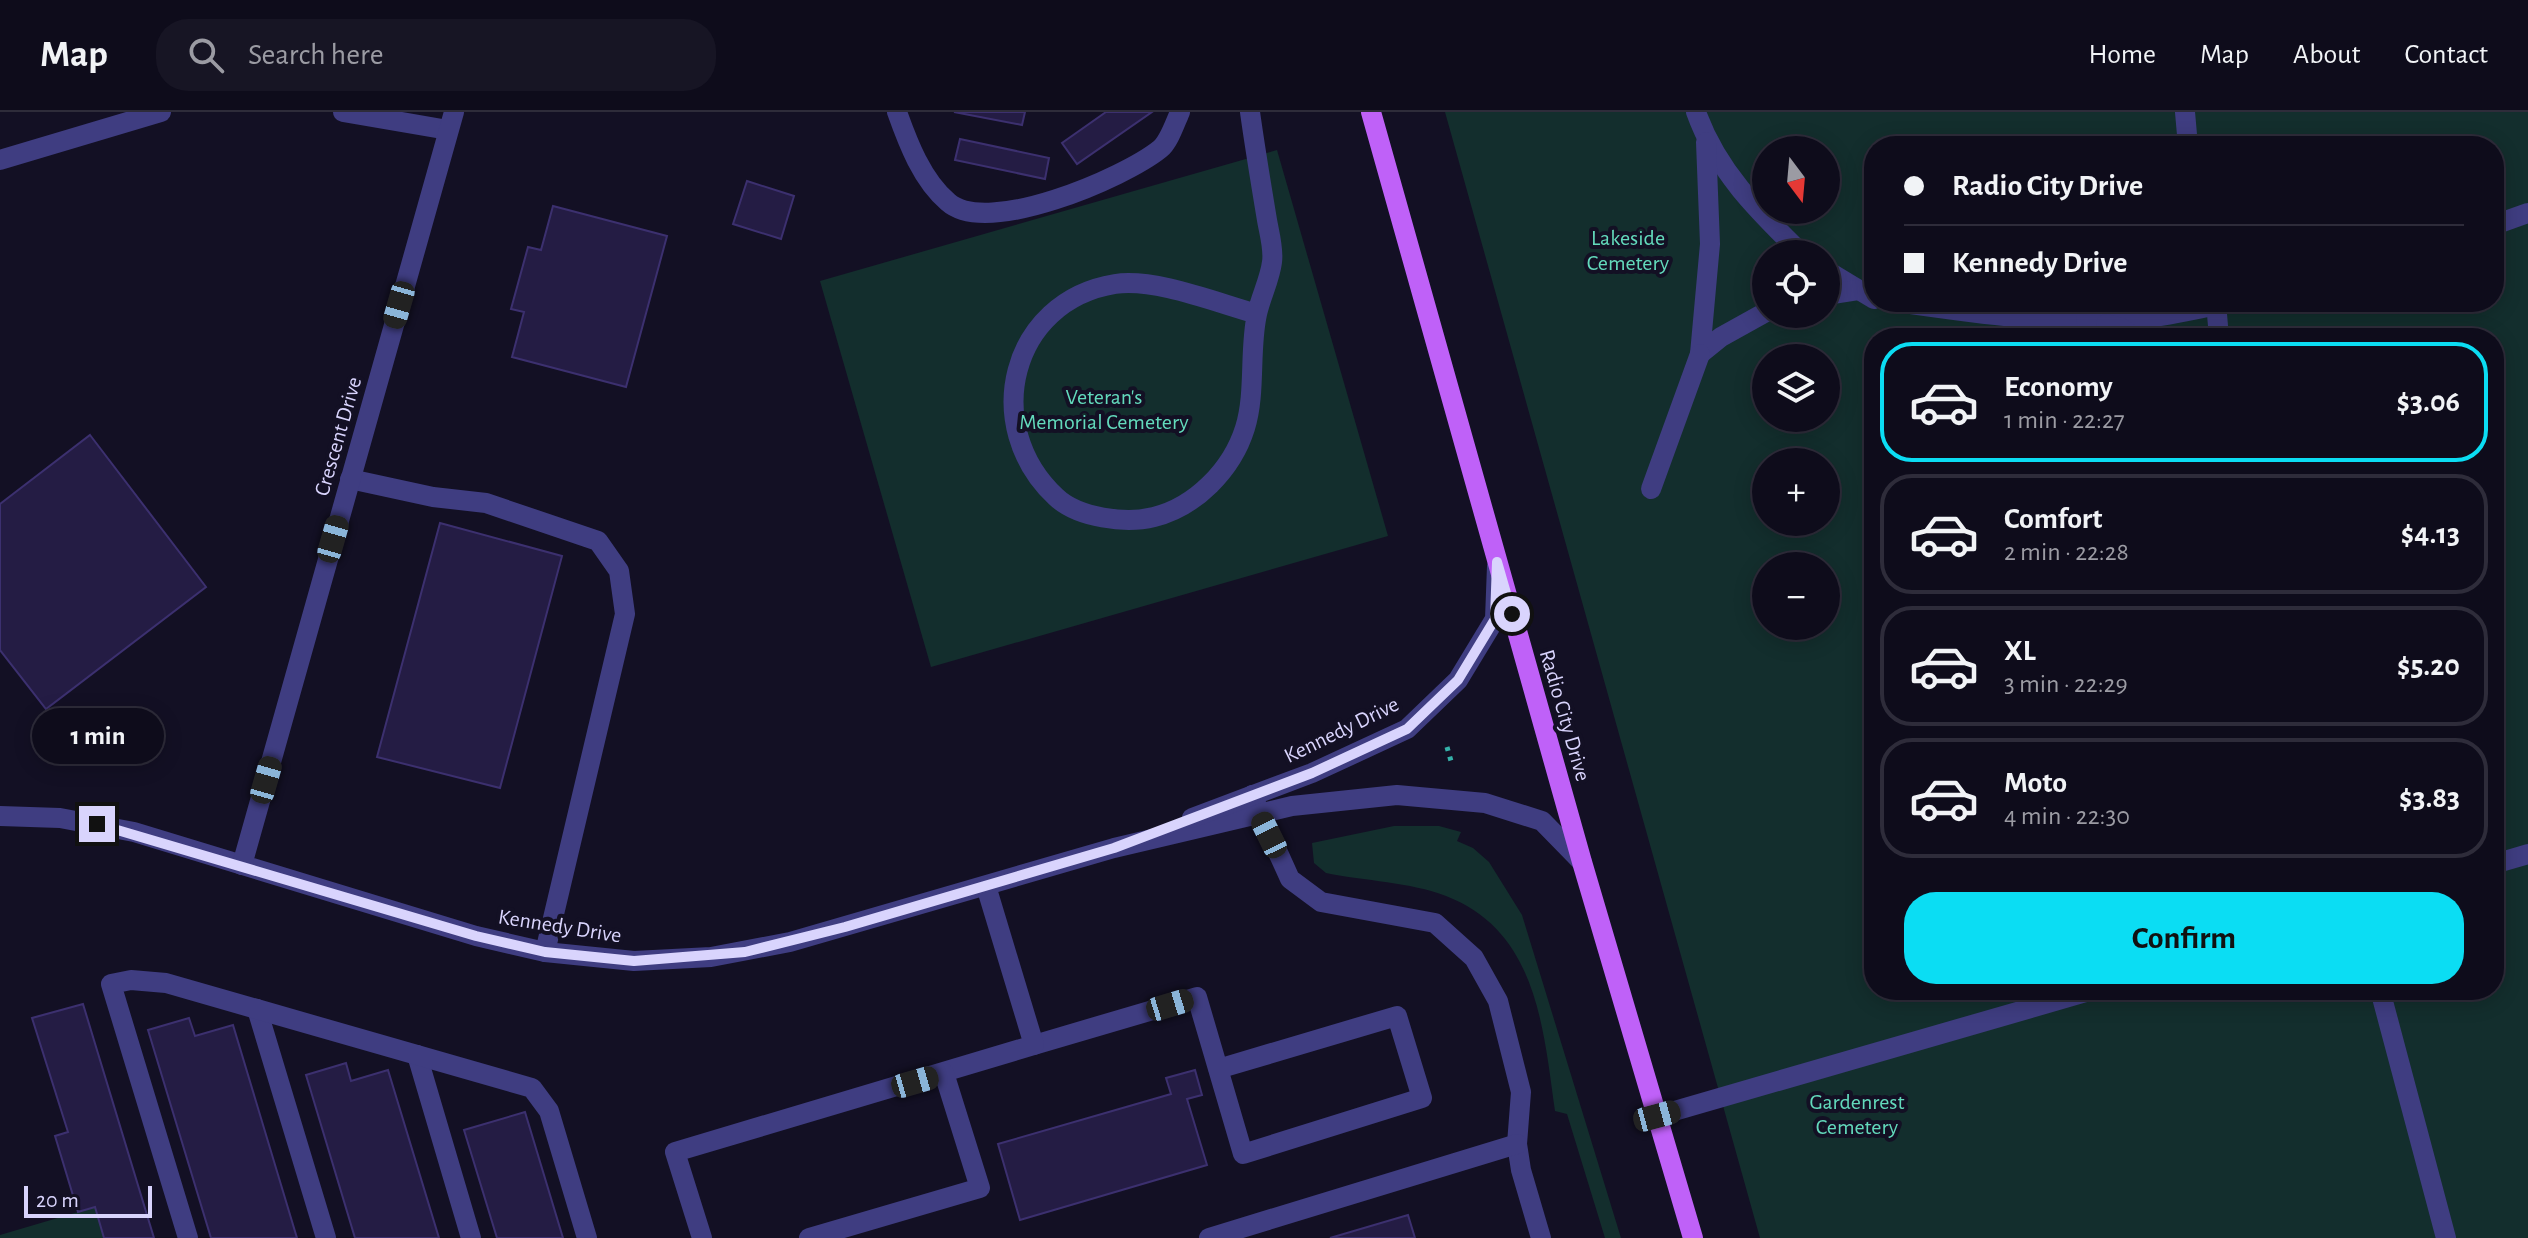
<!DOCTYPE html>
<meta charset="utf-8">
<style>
:root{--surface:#0e0c1b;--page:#171524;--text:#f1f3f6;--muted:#9b9ba3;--line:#2e2c3a;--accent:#0bddf3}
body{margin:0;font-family:"Alegreya Sans",sans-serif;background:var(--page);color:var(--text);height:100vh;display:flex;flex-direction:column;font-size:30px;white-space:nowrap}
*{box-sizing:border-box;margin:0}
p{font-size:26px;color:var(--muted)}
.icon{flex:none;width:44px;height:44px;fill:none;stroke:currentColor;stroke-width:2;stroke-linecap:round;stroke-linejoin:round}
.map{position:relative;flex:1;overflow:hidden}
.drawer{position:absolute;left:1864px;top:216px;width:640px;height:672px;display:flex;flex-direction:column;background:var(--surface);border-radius:32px;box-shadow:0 4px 20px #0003,0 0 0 2px var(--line)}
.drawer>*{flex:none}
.guide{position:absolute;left:1864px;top:24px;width:640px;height:176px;border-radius:32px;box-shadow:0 4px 20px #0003,0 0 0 2px var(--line);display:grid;align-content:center;height:176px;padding:0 40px;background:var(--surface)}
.needle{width:52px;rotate:164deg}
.fabs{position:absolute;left:1752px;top:24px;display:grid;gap:16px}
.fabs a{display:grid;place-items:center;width:88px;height:88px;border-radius:50%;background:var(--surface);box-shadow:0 4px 20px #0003,0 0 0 2px var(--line);font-size:40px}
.scale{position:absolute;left:24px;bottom:20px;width:128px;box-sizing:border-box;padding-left:8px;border:4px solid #d9d4fd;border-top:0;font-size:22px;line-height:28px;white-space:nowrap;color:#d9d4fd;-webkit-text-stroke:6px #131024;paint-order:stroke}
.end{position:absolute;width:36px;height:36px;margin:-18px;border:10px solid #d9d4fd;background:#111;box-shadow:0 0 0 4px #111}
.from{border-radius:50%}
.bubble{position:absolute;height:56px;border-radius:28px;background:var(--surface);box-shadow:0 4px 20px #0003,0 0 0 2px var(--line);font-size:26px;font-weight:600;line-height:56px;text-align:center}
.car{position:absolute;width:24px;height:48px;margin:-24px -12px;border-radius:10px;box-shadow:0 0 6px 2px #0007;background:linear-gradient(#222 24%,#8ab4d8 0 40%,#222 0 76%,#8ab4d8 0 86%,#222 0)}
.guide b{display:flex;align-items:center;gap:28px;height:76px;font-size:30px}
.guide b+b{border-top:2px solid var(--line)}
.guide i{width:20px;height:20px;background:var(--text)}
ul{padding:14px 0 0;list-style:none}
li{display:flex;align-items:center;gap:24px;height:120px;margin:0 16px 12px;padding:0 24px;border:4px solid var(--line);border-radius:32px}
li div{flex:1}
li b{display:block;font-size:30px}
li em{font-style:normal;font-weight:600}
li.on{border-color:var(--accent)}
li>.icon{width:72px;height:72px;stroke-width:1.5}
.primary-button{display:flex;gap:16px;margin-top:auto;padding:16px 40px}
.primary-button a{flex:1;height:92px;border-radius:32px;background:var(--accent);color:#111;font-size:32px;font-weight:600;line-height:92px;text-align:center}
header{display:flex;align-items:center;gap:48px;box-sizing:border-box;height:112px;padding:0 40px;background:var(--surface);border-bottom:2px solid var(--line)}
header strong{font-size:38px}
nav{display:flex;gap:44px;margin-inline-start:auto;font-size:28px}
.search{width:560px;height:72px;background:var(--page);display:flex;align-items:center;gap:20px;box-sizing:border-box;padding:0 28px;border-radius:32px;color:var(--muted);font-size:30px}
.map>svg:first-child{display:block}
.green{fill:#132e2d;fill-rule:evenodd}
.building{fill:#241c44;stroke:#3c306f;stroke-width:2}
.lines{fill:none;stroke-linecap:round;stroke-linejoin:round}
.path{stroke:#35b1a9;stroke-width:5;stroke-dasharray:4 6;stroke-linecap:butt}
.minor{stroke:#3f3d81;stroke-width:20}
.major{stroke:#bf61f8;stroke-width:20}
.route{stroke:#d9d4fd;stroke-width:10}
.labels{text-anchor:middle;stroke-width:8;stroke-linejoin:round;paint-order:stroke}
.park-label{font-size:22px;fill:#63dabc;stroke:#131024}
.street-label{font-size:22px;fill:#d9d4fd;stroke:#131024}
</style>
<header>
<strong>Map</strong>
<div class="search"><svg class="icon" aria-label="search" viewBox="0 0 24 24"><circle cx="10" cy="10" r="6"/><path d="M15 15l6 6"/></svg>Search here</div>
<nav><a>Home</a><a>Map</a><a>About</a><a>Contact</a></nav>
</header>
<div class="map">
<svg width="2528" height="1126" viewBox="0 0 2528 1126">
<rect width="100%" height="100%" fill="#131024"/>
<g class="green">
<path d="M1445,0H2528V1126H1760ZM1874,34H2494V190H1874ZM1766,38H1826V98H1766ZM1766,142H1826V202H1766ZM1874,226H2494V878H1874ZM1766,246H1826V306H1766ZM1766,350H1826V410H1766ZM1766,454H1826V514H1766Z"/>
<polygon points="1277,38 1388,424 931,555 820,169"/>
<path d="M1394,714H1439L1461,720L1457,729L1473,736L1489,750L1522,803L1621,1126H1605L1567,1002L1555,999C1543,915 1537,819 1446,784C1410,770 1365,769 1326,761L1314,751L1312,731Z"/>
<polygon points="95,1095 104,1126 0,1126 0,1123"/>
</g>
<g class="building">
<polygon points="954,0 1025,0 1022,13"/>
<polygon points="1106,0 1152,0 1077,52 1062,31"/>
<polygon points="960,27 1049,46 1045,67 955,48"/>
<polygon points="747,69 794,84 781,127 733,112"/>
<polygon points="553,94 667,124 626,275 512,245 524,200 511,197 528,135 541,138"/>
<polygon points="90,323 206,475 46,597 0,538 0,392"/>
<polygon points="440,411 562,444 500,676 377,645"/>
<polygon points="83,892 154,1126 104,1126 95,1095 78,1100 55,1024 68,1020 32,906"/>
<polygon points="189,906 195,924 233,913 297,1126 211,1126 148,918"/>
<polygon points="346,951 351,969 388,958 439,1126 355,1126 306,963"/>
<polygon points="1195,958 1202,983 1187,987 1207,1053 1020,1108 998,1032 1171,982 1166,966"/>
<polygon points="525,1000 563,1126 497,1126 464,1018"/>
<polygon points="1408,1103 1415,1126 1330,1126"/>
</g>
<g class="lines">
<polyline class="path" points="1447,635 1451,649"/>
<g class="minor">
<polyline points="343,0 448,18"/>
<path d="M897,0C908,31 922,68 948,90C987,125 1124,66 1160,37C1169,30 1175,11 1180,0"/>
<path d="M1250,0C1255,36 1261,72 1267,108C1269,120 1274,137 1272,150C1270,167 1261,184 1257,202C1249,238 1256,281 1245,316C1232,358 1195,395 1154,405C1126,412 1078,406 1056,385C980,314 1010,189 1115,172C1156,166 1217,191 1257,202"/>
<path d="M1696,0C1717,59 1758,99 1802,142"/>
<polyline points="2185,0 2188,34"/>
<polyline points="1706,30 1710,132 1700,242 1721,225 1766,200"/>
<polyline points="0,48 161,0"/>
<polyline points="2494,113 2528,101"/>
<polyline points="1826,158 1874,187"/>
<polyline points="1826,183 1858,178"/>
<path d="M1896,190C1973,201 2053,213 2131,208C2165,205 2200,196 2234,190"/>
<polyline points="2216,190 2219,226"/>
<polyline points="2086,208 2109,190"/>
<polyline points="2106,212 2121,216 2136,226"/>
<polyline points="350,367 433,385 486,391 598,429 619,459 625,502 545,840"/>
<polyline points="1651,377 1700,242"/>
<polyline points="1252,683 1290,767 1321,790 1435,811 1474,846 1498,889 1521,980 1517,1032 1521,1058 1541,1126"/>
<polyline points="0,704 60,706 134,720 476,824 545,840 634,849 711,845 790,830 1114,736 1292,694 1397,683 1485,691 1542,709 1582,750"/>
<polyline points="1192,706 1312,661 1407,617 1458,568 1495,507 1497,454"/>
<polyline points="2494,752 2528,742"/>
<polyline points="242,753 454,0"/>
<polyline points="2380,878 2446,1126"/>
<polyline points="257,897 326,1126"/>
<polyline points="1034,933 1197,885 1243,1042 1422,986 1397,904 1218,957"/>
<polyline points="417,943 471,1126"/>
<polyline points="1657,1004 2093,878"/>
<polyline points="188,1126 111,872 131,868 166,871 532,976 549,999 587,1126"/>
<polyline points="702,1126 675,1040 1034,933 986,774"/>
<polyline points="809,1126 980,1076 944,961"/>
<polyline points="1209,1126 1517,1032"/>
</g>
<polyline class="major" points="1371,0 1582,750 1693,1126"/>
</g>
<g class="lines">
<polyline class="route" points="97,712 476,824 545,840 634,849 745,840 845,815 1114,736 1312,661 1407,617 1458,568 1495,507 1497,450 1512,502"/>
</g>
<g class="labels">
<g class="park-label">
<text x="1628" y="133">Lakeside<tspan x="1628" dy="25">Cemetery</tspan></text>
<text x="1104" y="292">Veteran's<tspan x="1104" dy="25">Memorial Cemetery</tspan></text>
<text x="1857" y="997">Gardenrest<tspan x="1857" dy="25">Cemetery</tspan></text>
</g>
<g class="street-label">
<text transform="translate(337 324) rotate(-74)" y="8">Crescent Drive</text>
<text transform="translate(1566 603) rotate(74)" y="8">Radio City Drive</text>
<text transform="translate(1341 617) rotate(-26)" y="8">Kennedy Drive</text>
<text transform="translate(560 813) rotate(9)" y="8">Kennedy Drive</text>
</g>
</g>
</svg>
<div class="fabs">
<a><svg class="needle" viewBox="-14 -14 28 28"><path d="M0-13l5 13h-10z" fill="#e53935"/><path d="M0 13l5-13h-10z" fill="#9b9ba3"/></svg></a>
<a><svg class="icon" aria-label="locate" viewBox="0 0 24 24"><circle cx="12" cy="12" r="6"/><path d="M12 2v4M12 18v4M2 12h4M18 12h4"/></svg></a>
<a><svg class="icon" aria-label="layers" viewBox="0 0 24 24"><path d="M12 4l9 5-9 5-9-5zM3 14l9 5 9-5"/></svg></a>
<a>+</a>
<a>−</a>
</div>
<div class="scale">20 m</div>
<i class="end from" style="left:1512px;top:502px"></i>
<i class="end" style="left:97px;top:712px"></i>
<div class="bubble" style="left:32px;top:596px;width:132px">1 min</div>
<i class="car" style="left:399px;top:193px;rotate:196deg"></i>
<i class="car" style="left:333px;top:427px;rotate:16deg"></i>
<i class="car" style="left:266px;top:668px;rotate:16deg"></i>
<i class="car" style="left:1269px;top:723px;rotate:334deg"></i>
<i class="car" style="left:1170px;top:893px;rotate:73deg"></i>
<i class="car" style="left:915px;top:970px;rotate:74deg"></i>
<i class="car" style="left:1657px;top:1004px;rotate:75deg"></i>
<div class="guide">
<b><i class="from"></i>Radio City Drive</b>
<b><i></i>Kennedy Drive</b>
</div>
<section class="drawer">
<ul>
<li class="on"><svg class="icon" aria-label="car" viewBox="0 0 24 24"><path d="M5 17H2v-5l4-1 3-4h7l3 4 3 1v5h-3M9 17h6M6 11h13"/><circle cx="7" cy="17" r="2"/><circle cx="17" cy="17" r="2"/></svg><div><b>Economy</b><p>1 min · 22:27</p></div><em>$3.06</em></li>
<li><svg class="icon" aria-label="car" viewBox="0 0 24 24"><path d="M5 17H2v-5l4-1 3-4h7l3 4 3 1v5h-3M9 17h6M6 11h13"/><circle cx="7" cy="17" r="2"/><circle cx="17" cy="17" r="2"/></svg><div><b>Comfort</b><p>2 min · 22:28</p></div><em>$4.13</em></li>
<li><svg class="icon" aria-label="car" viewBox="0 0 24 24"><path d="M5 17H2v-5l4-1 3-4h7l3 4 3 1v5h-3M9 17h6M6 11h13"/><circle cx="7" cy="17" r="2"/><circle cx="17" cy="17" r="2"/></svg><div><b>XL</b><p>3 min · 22:29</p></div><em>$5.20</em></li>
<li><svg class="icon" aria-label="car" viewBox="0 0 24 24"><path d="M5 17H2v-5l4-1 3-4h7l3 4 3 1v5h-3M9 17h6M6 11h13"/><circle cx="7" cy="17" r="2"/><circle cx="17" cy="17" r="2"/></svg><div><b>Moto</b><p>4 min · 22:30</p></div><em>$3.83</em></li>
</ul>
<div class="primary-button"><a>Confirm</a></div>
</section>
</div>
